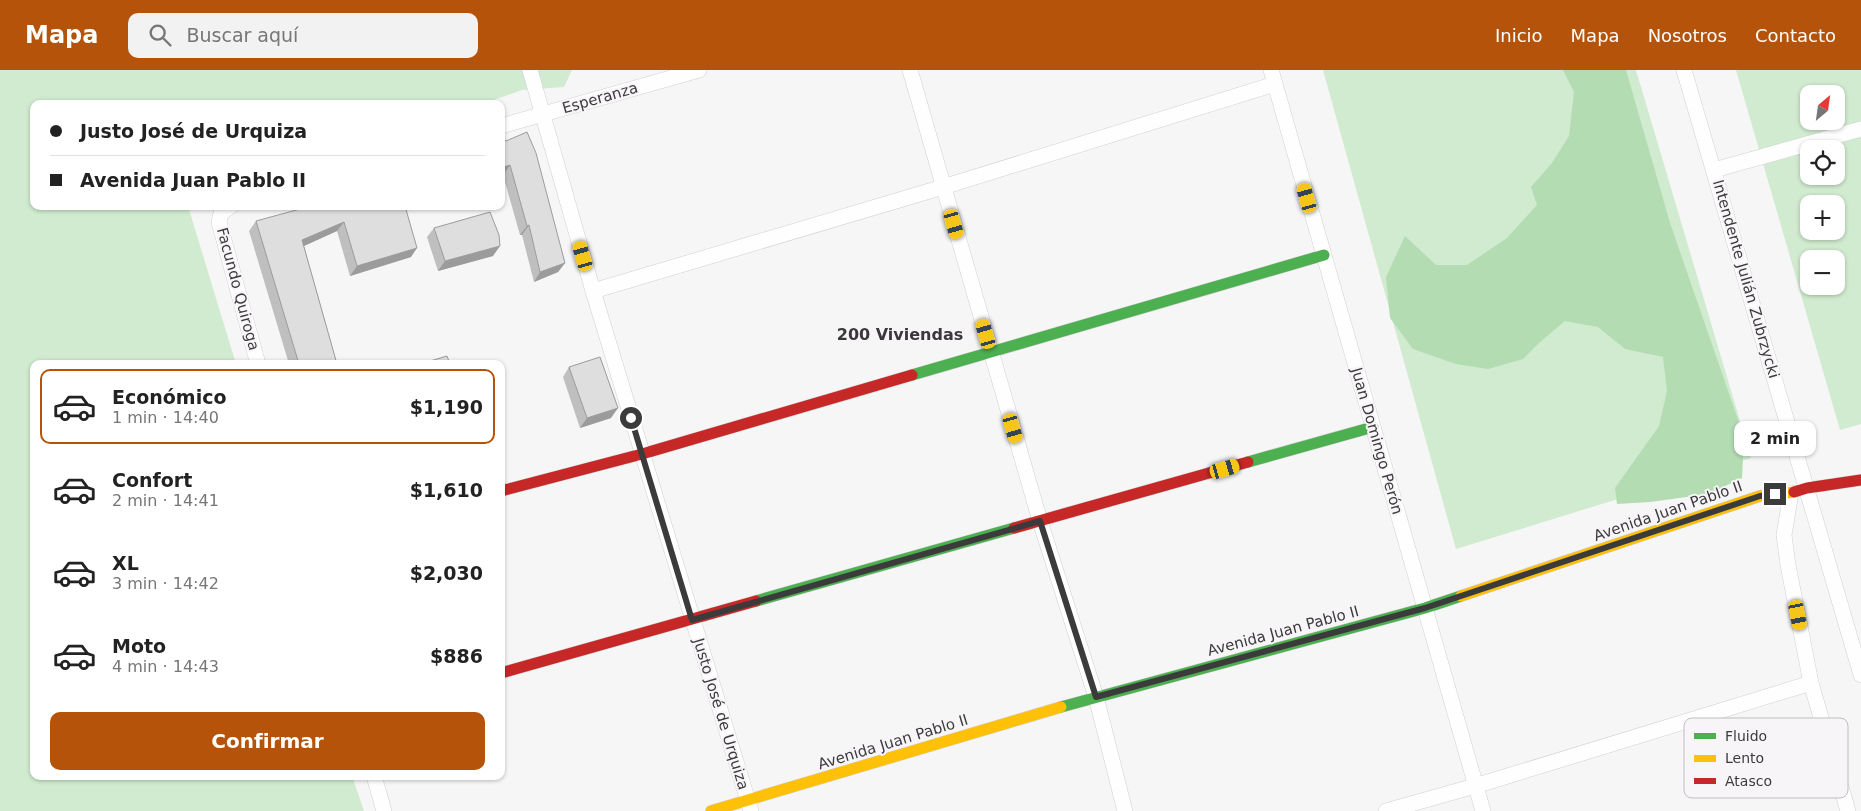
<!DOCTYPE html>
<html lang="es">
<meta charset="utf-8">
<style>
:root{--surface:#fff;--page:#f2f2f2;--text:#222;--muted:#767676;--line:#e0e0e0;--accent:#b45309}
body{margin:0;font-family:"DejaVu Sans",sans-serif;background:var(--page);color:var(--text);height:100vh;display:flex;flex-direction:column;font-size:19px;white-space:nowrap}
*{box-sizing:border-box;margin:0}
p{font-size:16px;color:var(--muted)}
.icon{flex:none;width:28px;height:28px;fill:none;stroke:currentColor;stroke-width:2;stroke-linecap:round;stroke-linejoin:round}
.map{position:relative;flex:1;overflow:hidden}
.details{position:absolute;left:30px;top:290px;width:475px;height:420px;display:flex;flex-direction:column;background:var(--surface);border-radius:10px;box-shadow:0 1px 4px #0004}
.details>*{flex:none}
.guide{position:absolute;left:30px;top:30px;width:475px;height:110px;border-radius:10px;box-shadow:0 1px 4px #0004;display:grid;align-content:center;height:110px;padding:0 20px;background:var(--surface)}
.needle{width:32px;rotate:29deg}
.fabs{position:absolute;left:1800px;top:15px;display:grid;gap:10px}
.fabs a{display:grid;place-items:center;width:45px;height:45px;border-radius:10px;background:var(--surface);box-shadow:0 1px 4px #0004;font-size:25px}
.end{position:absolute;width:22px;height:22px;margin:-11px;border:6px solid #3c3b3c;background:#fff;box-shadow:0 0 0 2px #fff}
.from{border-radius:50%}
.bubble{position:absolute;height:35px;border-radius:10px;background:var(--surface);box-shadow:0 1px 4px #0004;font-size:16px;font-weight:800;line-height:35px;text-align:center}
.car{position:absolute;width:15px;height:30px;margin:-15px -8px;border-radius:6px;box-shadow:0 0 4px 1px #0007;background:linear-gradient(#f5c518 24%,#345 0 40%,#f5c518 0 76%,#345 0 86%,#f5c518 0)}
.guide b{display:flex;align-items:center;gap:18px;height:48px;font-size:19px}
.guide b+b{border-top:1px solid var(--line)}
.guide i{width:12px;height:12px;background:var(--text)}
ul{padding:9px 0 0;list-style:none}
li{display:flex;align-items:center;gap:15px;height:75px;margin:0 10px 8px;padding:0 10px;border:2px solid transparent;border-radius:10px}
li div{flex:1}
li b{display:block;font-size:19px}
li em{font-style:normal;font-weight:800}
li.current{border-color:var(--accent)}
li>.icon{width:45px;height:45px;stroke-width:1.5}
.button{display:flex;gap:10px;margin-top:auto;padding:10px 20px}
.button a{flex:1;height:58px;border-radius:10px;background:var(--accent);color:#fff;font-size:20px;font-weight:800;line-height:58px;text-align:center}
header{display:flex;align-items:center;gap:30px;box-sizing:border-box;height:70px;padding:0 25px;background:var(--accent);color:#fff}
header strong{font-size:24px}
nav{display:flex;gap:28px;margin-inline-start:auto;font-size:18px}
.search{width:350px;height:45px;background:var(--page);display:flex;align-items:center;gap:12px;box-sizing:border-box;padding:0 18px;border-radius:10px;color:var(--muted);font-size:19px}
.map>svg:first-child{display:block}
.green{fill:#d0ebcf;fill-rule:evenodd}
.forest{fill:#b3dcb2}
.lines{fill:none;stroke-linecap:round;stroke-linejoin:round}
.street-casing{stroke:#d1d0d1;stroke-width:16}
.fast-casing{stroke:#d1d0d1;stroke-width:12}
.slow-casing{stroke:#d1d0d1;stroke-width:12}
.jam-casing{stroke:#d1d0d1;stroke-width:12}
.street{stroke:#fefefe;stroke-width:15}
.fast{stroke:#4caf50;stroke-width:11}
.slow{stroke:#ffc107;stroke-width:11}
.jam{stroke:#c62828;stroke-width:11}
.wall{fill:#c0bfc0}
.shaded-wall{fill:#9c9b9c}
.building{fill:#dfdedf;stroke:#9c9b9c}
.route{stroke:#3c3b3c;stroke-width:6}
.labels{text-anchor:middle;stroke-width:4;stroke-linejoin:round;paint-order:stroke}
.street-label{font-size:15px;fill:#3c3b3c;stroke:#f8f5f8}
.neighbourhood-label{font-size:16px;font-weight:bold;fill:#3b383b;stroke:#f8f5f8}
.key{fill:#f8f5f8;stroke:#c0bdc0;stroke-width:1}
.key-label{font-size:14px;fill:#3c3b3c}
</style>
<header>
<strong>Mapa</strong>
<div class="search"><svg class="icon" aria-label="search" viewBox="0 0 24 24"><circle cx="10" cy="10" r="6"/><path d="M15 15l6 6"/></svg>Buscar aquí</div>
<nav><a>Inicio</a><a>Mapa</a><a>Nosotros</a><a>Contacto</a></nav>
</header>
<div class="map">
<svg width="1861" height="741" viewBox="0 0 1861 741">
<rect width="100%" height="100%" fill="#f7f6f7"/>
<g class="green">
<polygon points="0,0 572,0 564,17 522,20 482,34 34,34 34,136 188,136 236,294 34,294 34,706 352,706 364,741 0,741"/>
<polygon points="1323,0 1636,0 1751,388 1456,479"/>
<path d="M1736,0H1861V354L1840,360ZM1809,24H1836V51H1809ZM1809,79H1836V106H1809ZM1809,134H1836V161H1809ZM1809,189H1836V216H1809Z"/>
</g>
<polygon class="forest" points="1563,0 1626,0 1670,153 1744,367 1742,408 1709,424 1650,432 1617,434 1615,418 1659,356 1667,321 1663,287 1625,279 1598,257 1565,251 1540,272 1523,289 1488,299 1456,294 1413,279 1390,248 1386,207 1405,166 1436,195 1467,195 1507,168 1537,135 1531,117 1552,93 1569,66 1574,22"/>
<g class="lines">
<defs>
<g id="street">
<polyline points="530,0 593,221 751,741"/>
<polyline points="910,0 1040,451 1096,627 1125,741"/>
<polyline points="1271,0 1483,741"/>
<polyline points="1684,0 1861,605"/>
<polyline points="501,56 699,0"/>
<polyline points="1714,100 1861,59"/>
<polyline points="231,136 221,143 219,152 258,294"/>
<polyline points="593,221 943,117 1275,14"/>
<polyline points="1791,423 1784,465 1788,495 1811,613 1848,741"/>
<polyline points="374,706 384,741"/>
<polyline points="1386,741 1475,716 1811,613"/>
</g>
<g id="fast">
<polyline points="912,305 1324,185"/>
<polyline points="1248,392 1373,357"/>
<polyline points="756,531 1014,458"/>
<polyline points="1061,637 1425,538 1461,526"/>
</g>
<g id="slow">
<polyline points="1461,526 1760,426 1794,422"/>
<polyline points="711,741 1061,637"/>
</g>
<g id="jam">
<polyline points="501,421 642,384 912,305"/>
<polyline points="1794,422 1807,418 1861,410"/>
<polyline points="1014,458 1248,392"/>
<polyline points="501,603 756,531"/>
</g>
</defs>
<use href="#street" class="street-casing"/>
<use href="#fast" class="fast-casing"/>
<use href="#slow" class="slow-casing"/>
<use href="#jam" class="jam-casing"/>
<use href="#street" class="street"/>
<use href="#fast" class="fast"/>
<use href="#slow" class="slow"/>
<use href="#jam" class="jam"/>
</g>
<g class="wall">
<polygon points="501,66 565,193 558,202 534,212 522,165 520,165 503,105 501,105"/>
<polygon points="405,136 411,187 350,206 337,161 304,176 337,294 289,294 249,161 256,151"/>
<polygon points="434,158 493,186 438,201 427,167"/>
<polygon points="569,297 611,348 580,358 563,307"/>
</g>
<g class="shaded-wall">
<polygon points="510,95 503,105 501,105 501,98"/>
<polygon points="344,152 337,161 295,180 302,170"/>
<polygon points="529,155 522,165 520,165 527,156"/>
<polygon points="500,176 493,186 438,201 445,191"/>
<polygon points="417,178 411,187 350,206 357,196"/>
<polygon points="565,193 558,202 534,212 540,202"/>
<polygon points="618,338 611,348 580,358 587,348"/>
</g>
<g class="building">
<polygon points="527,62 536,83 565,193 540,202 529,155 527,156 510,95 501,98 501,66 506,71"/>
<polygon points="311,136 405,136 417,178 357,196 344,152 302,170 337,294 299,294 256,151"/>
<polygon points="490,142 499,165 500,176 445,191 434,158"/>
<polygon points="447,286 450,294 420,294"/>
<polygon points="600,287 618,338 587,348 569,297"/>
</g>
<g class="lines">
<polyline class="route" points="631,348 692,550 1040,451 1096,627 1425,538 1760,426 1775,424"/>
</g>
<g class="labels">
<g class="street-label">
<text transform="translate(600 28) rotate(-16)" y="5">Esperanza</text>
<text transform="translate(1746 209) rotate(74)" y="5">Intendente Julián Zubrzycki</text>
<text transform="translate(238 219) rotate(75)" y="5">Facundo Quiroga</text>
<text transform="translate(1377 371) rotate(74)" y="5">Juan Domingo Perón</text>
<text transform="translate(1668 441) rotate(-19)" y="5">Avenida Juan Pablo II</text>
<text transform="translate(1283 561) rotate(-15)" y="5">Avenida Juan Pablo II</text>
<text transform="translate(721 644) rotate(73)" y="5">Justo José de Urquiza</text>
<text transform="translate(893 672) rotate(-17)" y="5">Avenida Juan Pablo II</text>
</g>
<g class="neighbourhood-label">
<text x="900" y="270">200 Viviendas</text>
</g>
</g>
<rect x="1684" y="648" width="164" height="80" rx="8" class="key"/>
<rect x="1694" y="663" width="22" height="6" fill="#4caf50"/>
<rect x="1694" y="685" width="22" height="7" fill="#ffc107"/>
<rect x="1694" y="708" width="22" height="6" fill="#c62828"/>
<g class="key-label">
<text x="1725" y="671">Fluido</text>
<text x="1725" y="693">Lento</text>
<text x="1725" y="716">Atasco</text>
</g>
</svg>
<div class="fabs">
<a><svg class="needle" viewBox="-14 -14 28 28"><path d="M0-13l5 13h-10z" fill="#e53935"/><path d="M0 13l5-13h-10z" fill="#767676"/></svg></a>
<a><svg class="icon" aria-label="locate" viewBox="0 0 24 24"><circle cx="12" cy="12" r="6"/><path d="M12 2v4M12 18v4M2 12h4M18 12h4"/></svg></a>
<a>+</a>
<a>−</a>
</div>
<i class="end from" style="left:631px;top:348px"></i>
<i class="end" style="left:1775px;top:424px"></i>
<div class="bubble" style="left:1734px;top:351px;width:82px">2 min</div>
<i class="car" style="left:1307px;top:128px;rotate:344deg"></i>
<i class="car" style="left:954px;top:154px;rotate:164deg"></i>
<i class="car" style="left:583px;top:186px;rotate:344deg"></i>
<i class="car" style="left:986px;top:264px;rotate:344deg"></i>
<i class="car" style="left:1013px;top:358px;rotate:164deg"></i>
<i class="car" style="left:1225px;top:399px;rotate:74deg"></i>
<i class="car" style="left:1798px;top:545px;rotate:169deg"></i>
<div class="guide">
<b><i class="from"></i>Justo José de Urquiza</b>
<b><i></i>Avenida Juan Pablo II</b>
</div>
<section class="details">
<ul>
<li class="current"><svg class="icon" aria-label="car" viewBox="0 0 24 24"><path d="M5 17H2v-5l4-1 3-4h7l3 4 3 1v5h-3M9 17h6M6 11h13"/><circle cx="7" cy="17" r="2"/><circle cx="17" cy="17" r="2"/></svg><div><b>Económico</b><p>1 min · 14:40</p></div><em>$1,190</em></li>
<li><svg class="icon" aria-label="car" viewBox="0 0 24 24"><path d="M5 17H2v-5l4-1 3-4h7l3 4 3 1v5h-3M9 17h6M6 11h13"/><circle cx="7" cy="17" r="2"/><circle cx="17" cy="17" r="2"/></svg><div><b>Confort</b><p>2 min · 14:41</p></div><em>$1,610</em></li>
<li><svg class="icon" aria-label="car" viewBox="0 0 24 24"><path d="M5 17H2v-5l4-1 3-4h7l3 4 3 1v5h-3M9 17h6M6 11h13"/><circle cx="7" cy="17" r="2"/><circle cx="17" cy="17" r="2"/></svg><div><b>XL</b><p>3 min · 14:42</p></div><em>$2,030</em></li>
<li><svg class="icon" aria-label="car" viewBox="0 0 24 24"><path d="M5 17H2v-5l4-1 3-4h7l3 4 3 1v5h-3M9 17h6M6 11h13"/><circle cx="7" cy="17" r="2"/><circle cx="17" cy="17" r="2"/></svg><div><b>Moto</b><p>4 min · 14:43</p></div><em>$886</em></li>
</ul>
<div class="button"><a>Confirmar</a></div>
</section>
</div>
